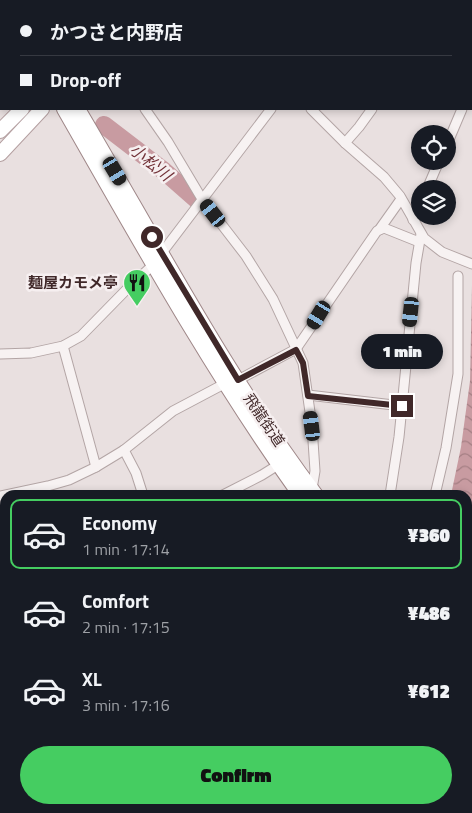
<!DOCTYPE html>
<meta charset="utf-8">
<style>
:root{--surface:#171b24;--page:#20242c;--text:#f1f3f6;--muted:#9ea1a6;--line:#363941;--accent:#45cd61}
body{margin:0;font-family:"Titillium Web","Noto Sans JP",sans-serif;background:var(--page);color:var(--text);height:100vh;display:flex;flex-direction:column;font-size:19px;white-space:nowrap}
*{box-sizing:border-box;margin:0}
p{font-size:16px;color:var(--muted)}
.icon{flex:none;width:28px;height:28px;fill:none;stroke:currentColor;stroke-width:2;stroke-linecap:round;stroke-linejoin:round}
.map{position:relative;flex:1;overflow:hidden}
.panel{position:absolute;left:0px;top:490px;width:472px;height:324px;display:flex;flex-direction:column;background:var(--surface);border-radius:15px 15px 0 0;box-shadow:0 2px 8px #0003}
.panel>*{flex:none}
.hud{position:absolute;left:0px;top:0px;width:472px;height:110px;box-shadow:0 2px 8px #0003;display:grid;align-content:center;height:110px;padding:0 20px;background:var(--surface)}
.fabs{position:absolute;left:411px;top:125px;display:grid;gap:10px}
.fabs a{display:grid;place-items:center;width:45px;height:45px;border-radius:50%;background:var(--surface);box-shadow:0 2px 8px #0003;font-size:25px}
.end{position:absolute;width:22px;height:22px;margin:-11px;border:6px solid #402829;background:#fff;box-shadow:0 0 0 2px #fff}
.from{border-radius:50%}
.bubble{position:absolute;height:35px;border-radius:18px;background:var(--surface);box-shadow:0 2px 8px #0003;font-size:16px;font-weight:800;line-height:35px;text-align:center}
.car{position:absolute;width:15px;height:30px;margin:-15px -8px;border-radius:6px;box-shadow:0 0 4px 1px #0007;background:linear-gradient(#222 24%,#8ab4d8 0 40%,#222 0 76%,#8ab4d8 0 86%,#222 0)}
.hud b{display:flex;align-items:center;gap:18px;height:48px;font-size:19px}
.hud b+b{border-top:1px solid var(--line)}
.hud i{width:12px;height:12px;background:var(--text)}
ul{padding:9px 0 0;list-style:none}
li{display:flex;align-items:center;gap:15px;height:70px;margin:0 10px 8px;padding:0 10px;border:2px solid transparent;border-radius:10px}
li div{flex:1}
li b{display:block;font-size:19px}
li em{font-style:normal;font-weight:800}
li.selected{border-color:var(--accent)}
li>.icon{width:45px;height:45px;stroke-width:1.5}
.button{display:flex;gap:10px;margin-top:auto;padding:10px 20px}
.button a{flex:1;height:58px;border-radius:30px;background:var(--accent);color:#111;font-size:20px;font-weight:800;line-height:58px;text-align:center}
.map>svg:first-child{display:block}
.water{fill:url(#water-waves)}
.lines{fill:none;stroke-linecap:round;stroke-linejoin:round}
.river{stroke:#c89ba1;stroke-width:18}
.minor-casing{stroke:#b3a5a5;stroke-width:11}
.primary-casing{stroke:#b49fa0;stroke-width:16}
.trunk-casing{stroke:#9f8788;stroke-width:16}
.minor{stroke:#f7f2f2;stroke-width:9}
.primary{stroke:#fff;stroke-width:14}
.trunk{stroke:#fff;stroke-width:14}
.route{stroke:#402829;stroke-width:6}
.labels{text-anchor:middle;stroke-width:5;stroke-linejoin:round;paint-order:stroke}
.poi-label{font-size:15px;font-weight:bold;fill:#402829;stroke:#f6eff0;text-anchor:end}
.street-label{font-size:15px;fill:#402829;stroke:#f6eff0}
.water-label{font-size:16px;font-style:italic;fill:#733339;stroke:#f6eff0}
</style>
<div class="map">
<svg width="472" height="813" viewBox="0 0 472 813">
<defs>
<pattern id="water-waves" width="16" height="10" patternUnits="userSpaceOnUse" patternTransform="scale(1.25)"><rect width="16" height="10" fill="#c89ba1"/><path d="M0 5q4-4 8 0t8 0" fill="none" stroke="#a47e83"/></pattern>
</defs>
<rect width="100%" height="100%" fill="#e9e0e0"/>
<polygon class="water" points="472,285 472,512 468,528 468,495 451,495 461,447 470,381"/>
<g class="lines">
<g class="river">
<polyline points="0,80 1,82"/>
<polyline points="104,125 164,171 197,200"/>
<polyline points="103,813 107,809"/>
</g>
<defs>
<g id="minor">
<polyline points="203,0 204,1"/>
<polyline points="319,0 320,1"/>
<polyline points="373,1 374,0"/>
<polyline points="432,1 433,0"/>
<polyline points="145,109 168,142 202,199 246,256 273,299 303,363 312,426 315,471 312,489"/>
<polyline points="311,109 345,143 384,177 400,196 424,238 442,252 472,264"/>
<polyline points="448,142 462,109"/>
<polyline points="345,143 359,127 372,109"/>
<polyline points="427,189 439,161"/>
<polyline points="413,220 420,204"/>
<polyline points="379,230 401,199"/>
<polyline points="161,254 271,109"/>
<polyline points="63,346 96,467"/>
<polyline points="0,354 31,353 63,346 81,336 128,288 153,265"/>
<polyline points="238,380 296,349 377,231 384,228 419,242"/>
<polyline points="308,395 402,406"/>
<polyline points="124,450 136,473 143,495"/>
<polyline points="223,495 262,475 278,465"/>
<polyline points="390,495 399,437 416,263 421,234"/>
<polyline points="435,495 446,448 458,374 458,276"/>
<polyline points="0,496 48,486 69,480 96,467 124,450 173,411 224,384"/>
<polyline points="0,551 5,570"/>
<polyline points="0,688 5,686"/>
<polyline points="0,746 5,744"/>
<polyline points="112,809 115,813"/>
<polyline points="16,813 30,809"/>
<polyline points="324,813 325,809"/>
</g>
<g id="primary">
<polyline points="124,1 125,0"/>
<polyline points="144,1 146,0"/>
<polyline points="0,131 22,109"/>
<polyline points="0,154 42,109"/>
</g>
<g id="trunk">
<polyline points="12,0 13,1"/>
<polyline points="0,8 1,10"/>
<path d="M64,109C139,240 212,372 300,495"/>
<path d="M78,109C155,239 225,374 316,495"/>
<polyline points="468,679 472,684"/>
<polyline points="468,702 472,706"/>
</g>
</defs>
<use href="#minor" class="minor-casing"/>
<use href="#primary" class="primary-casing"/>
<use href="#trunk" class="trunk-casing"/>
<use href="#minor" class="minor"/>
<use href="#primary" class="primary"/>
<use href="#trunk" class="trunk"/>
</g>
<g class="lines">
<polyline class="route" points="152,237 238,380 296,350 303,363 308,396 402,406"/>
</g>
<defs>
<symbol id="restaurant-pin" viewBox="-11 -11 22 30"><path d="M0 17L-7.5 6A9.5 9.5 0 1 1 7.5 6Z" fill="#45cd61" stroke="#f6eff0"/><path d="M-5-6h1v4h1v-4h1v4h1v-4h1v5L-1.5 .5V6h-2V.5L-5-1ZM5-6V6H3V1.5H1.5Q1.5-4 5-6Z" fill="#111"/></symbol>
</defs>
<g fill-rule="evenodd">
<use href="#restaurant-pin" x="121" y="267" width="32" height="43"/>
</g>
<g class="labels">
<g class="poi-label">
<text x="118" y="288">麺屋カモメ亭</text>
</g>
<g class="street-label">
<text transform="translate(264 420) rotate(56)" y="5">飛龍街道</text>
</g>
<g class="water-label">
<text transform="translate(151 162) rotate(39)" y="6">小松川</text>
</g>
</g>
</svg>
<div class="fabs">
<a><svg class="icon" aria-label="locate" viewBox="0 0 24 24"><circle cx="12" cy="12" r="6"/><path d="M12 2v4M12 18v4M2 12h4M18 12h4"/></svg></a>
<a><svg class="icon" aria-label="layers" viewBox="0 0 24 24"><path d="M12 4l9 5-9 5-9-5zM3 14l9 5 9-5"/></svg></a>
</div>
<i class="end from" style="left:152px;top:237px"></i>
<i class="end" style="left:402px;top:406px"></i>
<div class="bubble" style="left:361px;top:334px;width:82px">1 min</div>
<i class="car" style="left:115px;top:171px;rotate:149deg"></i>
<i class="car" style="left:213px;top:213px;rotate:322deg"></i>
<i class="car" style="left:411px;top:312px;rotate:186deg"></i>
<i class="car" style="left:319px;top:315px;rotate:211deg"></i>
<i class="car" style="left:312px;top:426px;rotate:353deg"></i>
<div class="hud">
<b><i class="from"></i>かつさと内野店</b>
<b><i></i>Drop-off</b>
</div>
<section class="panel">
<ul>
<li class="selected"><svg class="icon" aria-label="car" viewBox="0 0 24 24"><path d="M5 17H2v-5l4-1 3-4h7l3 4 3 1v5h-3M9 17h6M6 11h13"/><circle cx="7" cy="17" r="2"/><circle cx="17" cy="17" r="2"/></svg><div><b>Economy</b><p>1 min · 17:14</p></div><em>¥360</em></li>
<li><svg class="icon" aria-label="car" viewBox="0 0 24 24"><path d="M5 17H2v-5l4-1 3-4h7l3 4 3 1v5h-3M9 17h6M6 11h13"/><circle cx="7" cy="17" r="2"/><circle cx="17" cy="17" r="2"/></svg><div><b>Comfort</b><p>2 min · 17:15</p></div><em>¥486</em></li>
<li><svg class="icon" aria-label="car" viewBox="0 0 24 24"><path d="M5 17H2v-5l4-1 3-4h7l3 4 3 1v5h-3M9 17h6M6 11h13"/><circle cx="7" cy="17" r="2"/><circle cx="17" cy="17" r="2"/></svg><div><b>XL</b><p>3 min · 17:16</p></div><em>¥612</em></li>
</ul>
<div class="button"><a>Confirm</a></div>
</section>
</div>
